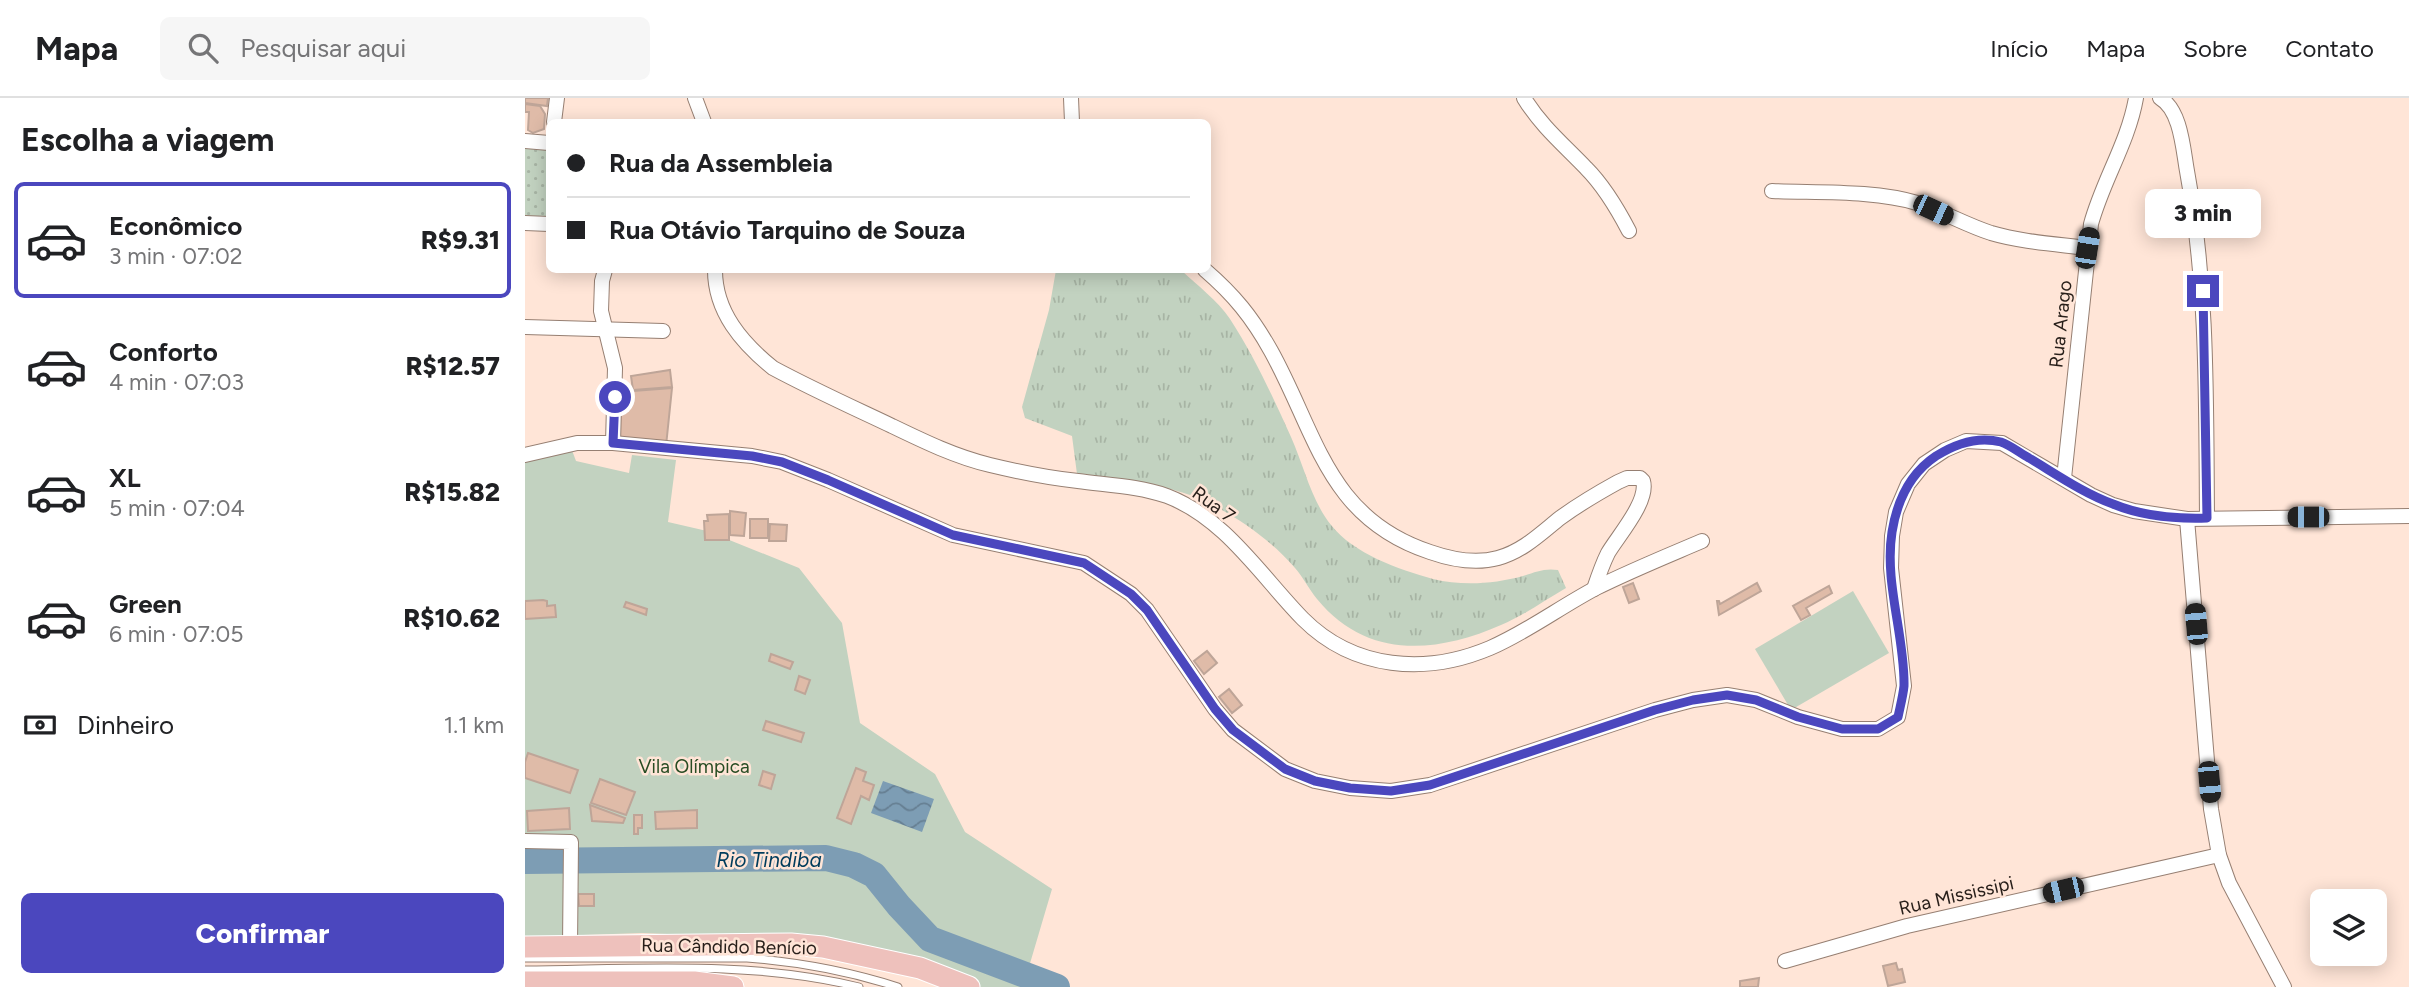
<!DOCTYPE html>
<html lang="pt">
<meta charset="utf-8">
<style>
:root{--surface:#fff;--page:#f6f6f6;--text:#202124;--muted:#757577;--line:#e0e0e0;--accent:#4b47be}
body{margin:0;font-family:Figtree,sans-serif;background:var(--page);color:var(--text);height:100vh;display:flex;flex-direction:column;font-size:26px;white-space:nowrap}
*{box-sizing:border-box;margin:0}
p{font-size:23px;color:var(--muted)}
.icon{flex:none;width:38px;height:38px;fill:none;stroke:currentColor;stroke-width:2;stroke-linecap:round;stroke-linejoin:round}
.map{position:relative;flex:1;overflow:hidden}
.sheet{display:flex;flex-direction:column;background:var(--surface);width:525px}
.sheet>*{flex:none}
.banner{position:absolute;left:21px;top:21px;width:665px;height:154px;border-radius:10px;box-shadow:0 4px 18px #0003;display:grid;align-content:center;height:154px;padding:0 21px;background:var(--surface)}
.tools{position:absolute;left:1785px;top:791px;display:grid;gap:14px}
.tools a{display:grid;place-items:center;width:77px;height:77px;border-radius:10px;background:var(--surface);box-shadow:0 4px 18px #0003;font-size:35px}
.end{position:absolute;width:32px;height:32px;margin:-16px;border:9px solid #4b47be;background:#fff;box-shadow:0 0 0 4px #fff}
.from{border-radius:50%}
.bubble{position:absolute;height:49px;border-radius:10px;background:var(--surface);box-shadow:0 4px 18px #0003;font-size:23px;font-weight:800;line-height:49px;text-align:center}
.car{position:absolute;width:21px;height:42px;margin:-21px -10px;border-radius:9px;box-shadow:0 0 5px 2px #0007;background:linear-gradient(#222 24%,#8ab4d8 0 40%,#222 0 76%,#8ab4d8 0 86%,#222 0)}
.banner b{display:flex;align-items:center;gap:24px;height:66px;font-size:26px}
.banner b+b{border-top:2px solid var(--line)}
.banner i{width:18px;height:18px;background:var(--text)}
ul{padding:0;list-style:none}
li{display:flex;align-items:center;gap:21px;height:116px;margin:0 14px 10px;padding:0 7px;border:4px solid transparent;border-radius:10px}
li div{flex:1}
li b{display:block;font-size:26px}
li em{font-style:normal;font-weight:800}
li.current{border-color:var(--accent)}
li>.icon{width:63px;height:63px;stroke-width:1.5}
h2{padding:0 21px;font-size:32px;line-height:84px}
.pay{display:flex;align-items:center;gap:18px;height:77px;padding:0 21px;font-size:26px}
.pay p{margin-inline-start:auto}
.cta{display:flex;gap:14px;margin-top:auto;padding:14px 21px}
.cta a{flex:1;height:80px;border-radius:10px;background:var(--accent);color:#fff;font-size:28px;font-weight:800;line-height:80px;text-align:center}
header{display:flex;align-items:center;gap:42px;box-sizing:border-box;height:98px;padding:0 35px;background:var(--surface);border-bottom:2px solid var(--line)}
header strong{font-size:33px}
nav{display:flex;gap:38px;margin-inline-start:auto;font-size:24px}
.search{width:490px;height:63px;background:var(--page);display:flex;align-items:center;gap:18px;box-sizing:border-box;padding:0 24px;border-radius:10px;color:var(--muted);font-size:26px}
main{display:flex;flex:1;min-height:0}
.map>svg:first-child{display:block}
.grass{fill:url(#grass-tufts)}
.park{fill:url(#park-dots)}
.pitch{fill:#c2d2c0}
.water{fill:url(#water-waves)}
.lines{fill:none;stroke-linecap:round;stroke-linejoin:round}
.river{stroke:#7d9db4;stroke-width:26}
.building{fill:#dfbba8;stroke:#bea598;stroke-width:2}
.service-casing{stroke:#967f72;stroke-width:9}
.minor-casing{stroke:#967f72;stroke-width:16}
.primary-casing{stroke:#fff;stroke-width:23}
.service{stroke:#fff;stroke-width:7}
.minor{stroke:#fff;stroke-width:14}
.primary{stroke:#eec1bc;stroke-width:21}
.route{stroke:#4b47be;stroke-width:9}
.labels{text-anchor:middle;stroke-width:5;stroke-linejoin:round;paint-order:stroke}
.street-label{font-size:19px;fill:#281f1a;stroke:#ffe5d7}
.park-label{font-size:19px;fill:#284c23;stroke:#ffe5d7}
.water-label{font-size:21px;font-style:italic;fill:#003c5c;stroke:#ffe5d7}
</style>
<header>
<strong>Mapa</strong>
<div class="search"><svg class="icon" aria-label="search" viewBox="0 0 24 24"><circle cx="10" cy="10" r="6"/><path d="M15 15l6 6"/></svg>Pesquisar aqui</div>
<nav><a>Início</a><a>Mapa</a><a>Sobre</a><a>Contato</a></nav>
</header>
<main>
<section class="sheet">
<h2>Escolha a viagem</h2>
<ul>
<li class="current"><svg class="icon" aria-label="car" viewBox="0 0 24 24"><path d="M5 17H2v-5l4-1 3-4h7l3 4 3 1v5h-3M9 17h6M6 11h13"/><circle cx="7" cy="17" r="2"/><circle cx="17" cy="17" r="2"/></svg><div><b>Econômico</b><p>3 min · 07:02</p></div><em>R$9.31</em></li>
<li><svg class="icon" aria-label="car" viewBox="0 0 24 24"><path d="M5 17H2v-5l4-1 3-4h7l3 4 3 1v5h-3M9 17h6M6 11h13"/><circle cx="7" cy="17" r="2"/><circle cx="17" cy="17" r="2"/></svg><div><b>Conforto</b><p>4 min · 07:03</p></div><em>R$12.57</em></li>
<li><svg class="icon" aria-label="car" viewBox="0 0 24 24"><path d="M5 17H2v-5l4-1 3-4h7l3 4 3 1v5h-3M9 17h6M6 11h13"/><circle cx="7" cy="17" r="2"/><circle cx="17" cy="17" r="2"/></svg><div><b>XL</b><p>5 min · 07:04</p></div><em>R$15.82</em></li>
<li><svg class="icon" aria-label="car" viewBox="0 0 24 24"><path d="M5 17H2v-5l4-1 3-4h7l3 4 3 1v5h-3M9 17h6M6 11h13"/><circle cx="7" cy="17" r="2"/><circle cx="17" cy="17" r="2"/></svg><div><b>Green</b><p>6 min · 07:05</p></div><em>R$10.62</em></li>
</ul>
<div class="pay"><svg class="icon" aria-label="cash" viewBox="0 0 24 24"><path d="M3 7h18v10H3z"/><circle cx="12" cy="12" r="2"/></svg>Dinheiro<p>1.1 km</p></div>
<div class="cta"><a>Confirmar</a></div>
</section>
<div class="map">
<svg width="1884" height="889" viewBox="0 0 1884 889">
<defs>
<pattern id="grass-tufts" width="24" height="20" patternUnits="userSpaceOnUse" patternTransform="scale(1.75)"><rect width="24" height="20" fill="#c2d2c0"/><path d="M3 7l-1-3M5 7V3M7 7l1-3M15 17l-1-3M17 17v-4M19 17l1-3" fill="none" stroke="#a7b4a4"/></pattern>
<pattern id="park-dots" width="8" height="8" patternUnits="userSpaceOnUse" patternTransform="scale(1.75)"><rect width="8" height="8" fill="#c2d2c0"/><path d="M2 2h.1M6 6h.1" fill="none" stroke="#a7b4a4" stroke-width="1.8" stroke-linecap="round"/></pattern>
<pattern id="water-waves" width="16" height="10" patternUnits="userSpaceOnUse" patternTransform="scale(1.75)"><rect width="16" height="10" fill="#7d9db4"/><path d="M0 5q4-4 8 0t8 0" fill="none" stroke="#667f92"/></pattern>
</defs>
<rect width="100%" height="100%" fill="#ffe5d7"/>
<path class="grass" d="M531,172H656C672,187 693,203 705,221C729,258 748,299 766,339C779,368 786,402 806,427C829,456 873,471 908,481C937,488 969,486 998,478C1011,474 1019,470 1033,472L1041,490C1020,502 998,518 976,527C910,556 841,561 792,501C784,491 778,479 770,470C745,441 711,418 676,401C662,395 625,385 609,383C590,382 570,384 552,376L547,338L500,320L497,309L524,212Z"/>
<polygon class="park" points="0,42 24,43 24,126 0,125"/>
<g class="pitch">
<polygon points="45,347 51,363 104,375 107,357 151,362 143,424 182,433 274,470 317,525 335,625 410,676 440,734 527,791 498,889 451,889 273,841 117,835 0,839 0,358"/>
<polygon points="1328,493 1364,555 1266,612 1230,551"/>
</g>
<polygon class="water" points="358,683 409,701 397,734 346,715"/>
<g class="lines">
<polyline class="river" points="0,763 301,760 329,767 349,777 374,808 405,841 532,889"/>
</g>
<g class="building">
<polygon points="0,0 23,0 22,8 0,5"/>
<polygon points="0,6 15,8 20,16 19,31 8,35 3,32 4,14 0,14"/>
<polygon points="145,272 147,289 108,292 106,278"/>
<polygon points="147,290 141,348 94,342 95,294"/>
<polygon points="205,413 221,415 219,438 205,437"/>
<polygon points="204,416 204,442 180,442 179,423 183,423 182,417"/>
<rect x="225" y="421" width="18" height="19"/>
<polygon points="245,426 262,427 261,443 244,443"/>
<polygon points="1108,485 1114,501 1104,505 1098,489"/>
<polygon points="1232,485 1236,493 1194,517 1192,503 1194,503 1195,506"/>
<polygon points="1304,488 1307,495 1281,510 1285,517 1276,522 1268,508"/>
<polygon points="18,502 22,503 22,508 30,507 31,519 0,521 0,503"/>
<polygon points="101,504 122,511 121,517 99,509"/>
<polygon points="682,553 692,565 679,576 669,563"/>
<polygon points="246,556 268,564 265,571 244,563"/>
<polygon points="274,578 285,582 280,596 270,592"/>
<polygon points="704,591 717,607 707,615 694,599"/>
<polygon points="241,623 279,635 276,644 238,632"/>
<polygon points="3,655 53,672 45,695 0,680 0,664"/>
<polygon points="331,670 341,674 338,683 349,687 344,702 336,698 326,726 312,720"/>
<polygon points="238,673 250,677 246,691 234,687"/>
<polygon points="75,681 110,694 101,717 66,705"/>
<polygon points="65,707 100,720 98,725 67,723"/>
<polygon points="44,710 45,731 3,733 2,713"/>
<polygon points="172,712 172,730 131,731 130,714"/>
<polygon points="109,717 117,717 117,730 113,730 113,736 109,736"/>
<polygon points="53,796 69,796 69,808 54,808"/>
<polygon points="1371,865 1373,872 1377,871 1380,884 1363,888 1358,868"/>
<polygon points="1234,880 1233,889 1215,889 1215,883"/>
</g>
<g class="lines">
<defs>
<g id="service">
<path d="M0,860H222C274,864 323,873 373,889"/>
<path d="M0,872C111,871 226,862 334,889"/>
</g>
<g id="minor">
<polyline points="170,0 179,24"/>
<polyline points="546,0 547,24"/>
<path d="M999,0C1016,28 1039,47 1061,70C1079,88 1092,110 1104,133"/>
<path d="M1635,0C1656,12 1658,51 1662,73C1683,189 1681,303 1682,420"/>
<polyline points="29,24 32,0"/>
<polyline points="0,43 24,45"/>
<path d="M1247,93C1291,95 1350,92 1392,105C1417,113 1441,127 1466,135C1497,144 1530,146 1562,150"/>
<polyline points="0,125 24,126"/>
<polyline points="80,172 77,183 76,213 90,270 88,345"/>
<path d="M190,172C190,214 217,245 248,270C287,291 327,309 367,328C398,343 431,359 465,367C494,374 524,380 553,383C582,387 614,388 642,398C700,420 736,478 778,521C829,572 901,577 965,550C1002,534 1035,509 1071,490C1105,473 1142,458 1177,443"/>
<path d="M680,172C709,197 727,219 746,253C792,336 802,420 905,454C925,461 951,466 973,460C998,453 1015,436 1035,420C1053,407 1073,395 1093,384L1102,380H1115L1118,383C1124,403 1093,438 1083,455C1077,467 1073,479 1069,491"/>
<polyline points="0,229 138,233"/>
<polyline points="0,357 52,345 88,345 227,358 257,364 303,382 428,437 559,465 606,496 622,512 690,611 708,632 760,671 790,683 825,690 866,693 905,687 1130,612 1168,602 1202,597 1231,602 1273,619 1317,631 1353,631 1373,619 1379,588 1366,470 1367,438 1371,414 1383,386 1399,366 1420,352 1441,343 1477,345 1566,397 1588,407 1609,413 1662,421 1884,418"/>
<path d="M1539,380L1566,126C1578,82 1603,45 1611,0"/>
<polyline points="1662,421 1686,711 1694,757 1704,785 1759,889"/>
<polyline points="0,743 46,744 45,848"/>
<polyline points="1260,863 1382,828 1694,757"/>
</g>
<g id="primary">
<polyline points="0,849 266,846 298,849 395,870 444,889"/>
<polyline points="0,884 169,884 208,889"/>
</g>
</defs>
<use href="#service" class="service-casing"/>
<use href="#minor" class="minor-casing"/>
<use href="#primary" class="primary-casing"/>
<use href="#service" class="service"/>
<use href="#minor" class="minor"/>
<use href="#primary" class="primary"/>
</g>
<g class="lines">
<path class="route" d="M90,299L88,345L227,358L257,364L303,382L428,437L559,465L606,496L622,512L690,611L708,632L760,671L790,683L825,690L866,693L905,687L1130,612L1168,602L1202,597L1231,602L1273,619L1317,631H1353L1373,619C1375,609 1378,598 1379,588C1380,538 1359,485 1367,434C1372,403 1384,376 1411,358C1430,346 1453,338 1476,344C1485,347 1495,355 1504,360C1531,376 1558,395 1588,406C1617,418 1651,421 1682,420L1678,193"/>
</g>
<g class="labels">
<g class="street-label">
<text transform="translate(1535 226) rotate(-84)" y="7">Rua Arago</text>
<text transform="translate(689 406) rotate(36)" y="7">Rua 7</text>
<text transform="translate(1431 797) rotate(-13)" y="7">Rua Mississipi</text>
<text transform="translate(204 848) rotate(1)" y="7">Rua Cândido Benício</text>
</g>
<g class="park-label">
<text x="169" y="675">Vila Olímpica</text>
</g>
<g class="water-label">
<text x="244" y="769">Rio Tindiba</text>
</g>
</g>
</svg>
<div class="tools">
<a><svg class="icon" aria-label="layers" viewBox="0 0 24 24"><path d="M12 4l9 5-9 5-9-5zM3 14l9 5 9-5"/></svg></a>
</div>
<i class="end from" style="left:90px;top:299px"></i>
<i class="end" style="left:1678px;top:193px"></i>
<div class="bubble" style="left:1620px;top:91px;width:116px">3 min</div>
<i class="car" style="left:1408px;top:112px;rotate:115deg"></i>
<i class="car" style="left:1562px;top:150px;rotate:9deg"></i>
<i class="car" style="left:1783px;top:419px;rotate:270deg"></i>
<i class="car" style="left:1671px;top:526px;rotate:355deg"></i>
<i class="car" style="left:1684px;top:684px;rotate:175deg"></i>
<i class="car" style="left:1538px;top:792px;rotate:257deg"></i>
<div class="banner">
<b><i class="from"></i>Rua da Assembleia</b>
<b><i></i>Rua Otávio Tarquino de Souza</b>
</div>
</div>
</main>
